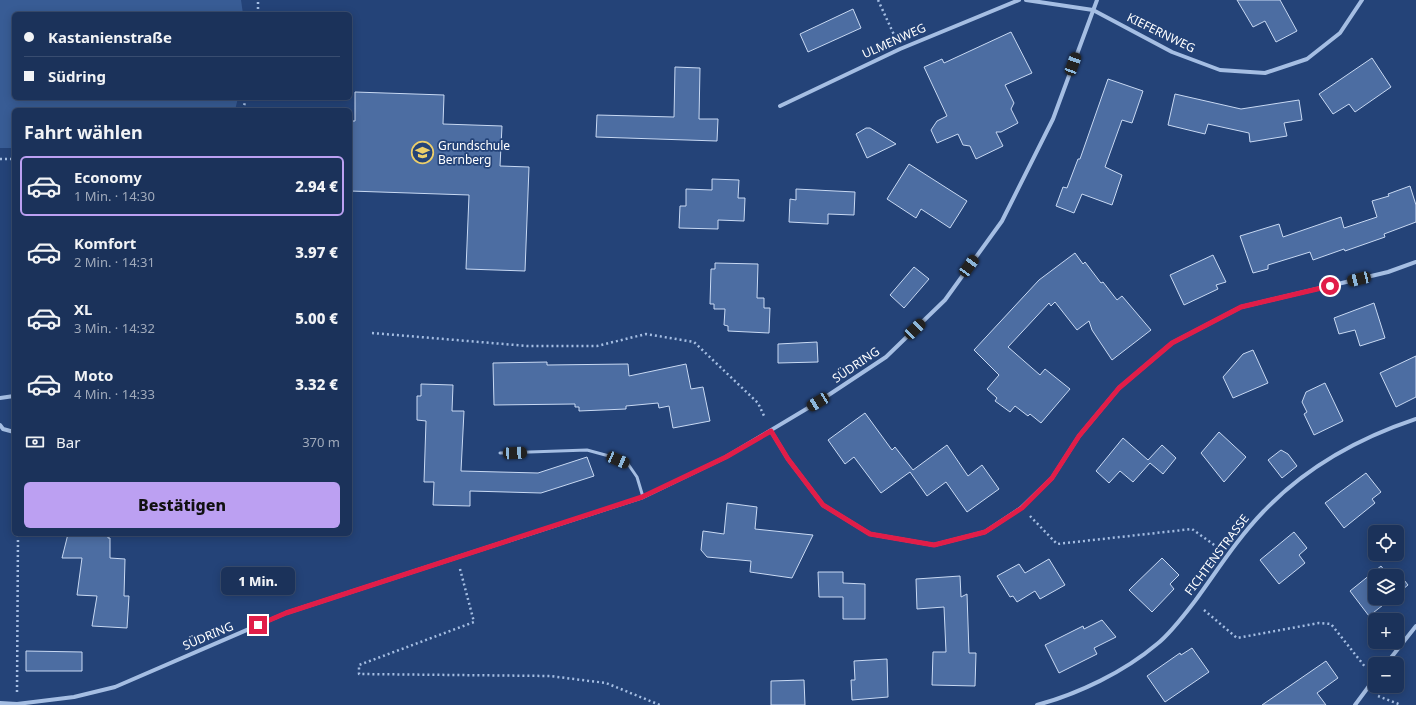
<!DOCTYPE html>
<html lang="de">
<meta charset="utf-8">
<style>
:root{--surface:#1b325a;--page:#243a60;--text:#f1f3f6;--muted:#a0aabb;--line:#394d70;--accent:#bca0f2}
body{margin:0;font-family:"Noto Sans",sans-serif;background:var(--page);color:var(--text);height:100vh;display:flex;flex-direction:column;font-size:15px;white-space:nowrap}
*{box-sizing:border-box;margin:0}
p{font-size:13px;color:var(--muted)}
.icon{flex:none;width:22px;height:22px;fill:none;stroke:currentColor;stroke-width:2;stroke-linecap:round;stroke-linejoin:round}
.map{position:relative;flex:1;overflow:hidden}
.details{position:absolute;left:12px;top:108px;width:340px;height:428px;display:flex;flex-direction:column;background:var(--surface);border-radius:6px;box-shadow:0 2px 10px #0003,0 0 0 1px var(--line)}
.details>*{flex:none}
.hud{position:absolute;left:12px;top:12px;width:340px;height:88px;border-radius:6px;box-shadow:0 2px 10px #0003,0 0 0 1px var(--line);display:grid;align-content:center;height:88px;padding:0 12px;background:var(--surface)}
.buttons{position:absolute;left:1368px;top:525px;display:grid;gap:8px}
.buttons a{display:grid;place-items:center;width:36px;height:36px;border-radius:6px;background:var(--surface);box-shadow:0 2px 10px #0003,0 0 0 1px var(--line);font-size:20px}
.end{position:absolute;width:18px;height:18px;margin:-9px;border:5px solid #e11d48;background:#fff;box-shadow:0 0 0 2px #fff}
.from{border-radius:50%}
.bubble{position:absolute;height:28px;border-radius:6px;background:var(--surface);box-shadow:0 2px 10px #0003,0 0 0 1px var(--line);font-size:13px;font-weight:800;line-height:28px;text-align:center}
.car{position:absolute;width:12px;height:24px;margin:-12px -6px;border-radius:5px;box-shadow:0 0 3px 1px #0007;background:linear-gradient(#222 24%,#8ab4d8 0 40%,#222 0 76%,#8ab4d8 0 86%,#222 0)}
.hud b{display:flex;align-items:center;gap:14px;height:38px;font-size:15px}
.hud b+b{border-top:1px solid var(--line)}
.hud i{width:10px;height:10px;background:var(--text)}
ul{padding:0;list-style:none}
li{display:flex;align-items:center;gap:12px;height:60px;margin:0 8px 6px;padding:0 4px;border:2px solid transparent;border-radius:6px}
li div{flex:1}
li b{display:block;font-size:15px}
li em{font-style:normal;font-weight:800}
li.current{border-color:var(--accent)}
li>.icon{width:36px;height:36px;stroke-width:1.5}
h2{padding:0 12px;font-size:18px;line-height:48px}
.pay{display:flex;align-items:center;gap:10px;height:44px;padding:0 12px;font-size:15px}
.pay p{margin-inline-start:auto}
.cta{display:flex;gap:8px;margin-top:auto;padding:8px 12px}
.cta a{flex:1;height:46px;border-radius:6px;background:var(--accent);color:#111;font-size:16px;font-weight:800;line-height:46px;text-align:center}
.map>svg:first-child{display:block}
.green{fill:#385c95}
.building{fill:#4c6da2;stroke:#c8d9f3}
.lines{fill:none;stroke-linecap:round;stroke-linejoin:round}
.path{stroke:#a5bee3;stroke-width:2.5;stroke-dasharray:2 3;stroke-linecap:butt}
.service{stroke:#a5bee3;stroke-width:3}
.minor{stroke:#a5bee3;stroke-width:4}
.route{stroke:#e11d48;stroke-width:5}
.labels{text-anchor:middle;stroke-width:3.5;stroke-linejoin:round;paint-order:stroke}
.street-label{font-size:12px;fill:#fff;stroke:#244378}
.poi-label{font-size:12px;fill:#fff;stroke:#244378;text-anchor:start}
</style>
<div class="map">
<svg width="1416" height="705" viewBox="0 0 1416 705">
<rect width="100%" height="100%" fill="#244378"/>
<polygon class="green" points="0,0 241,0 243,14 14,14 14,98 238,98 235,110 14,110 14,148 0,148"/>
<g class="building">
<polygon points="1237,0 1280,0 1297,31 1276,42 1265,21 1253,27"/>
<polygon points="853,9 861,28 808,52 800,34"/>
<polygon points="1011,32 1032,73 1005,85 1014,103 1011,109 1018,123 1001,132 996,132 1003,146 976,159 970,146 963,145 958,134 937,143 931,130 937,121 947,116 924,67 942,59 944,63"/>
<polygon points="1372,58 1391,87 1355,112 1349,104 1333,114 1319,94"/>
<polygon points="675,67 700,68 699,119 718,119 717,141 596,137 597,115 674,117"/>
<polygon points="1108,79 1143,91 1132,123 1122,120 1105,167 1122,175 1112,205 1082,194 1074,213 1056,206 1063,187 1067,188 1078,159 1080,159"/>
<polygon points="355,92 444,95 443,124 502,126 500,166 529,167 525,271 466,269 469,195 350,191 350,121 355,121"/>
<polygon points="1175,94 1241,109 1299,100 1302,120 1284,123 1287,136 1250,142 1249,133 1208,124 1205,134 1168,125"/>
<polygon points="866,128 870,128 896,144 867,158 856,134"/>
<polygon points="909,164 967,201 950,228 921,209 916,218 887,199"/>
<polygon points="712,179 739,180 738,198 745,198 744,221 718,220 718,229 679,228 680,206 686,206 686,189 712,190"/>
<polygon points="1410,186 1416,205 1416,222 1384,234 1385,237 1345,251 1344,249 1313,260 1310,252 1268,265 1268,269 1253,273 1240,236 1279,224 1283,237 1341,217 1344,228 1377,217 1372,201 1389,196 1388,194"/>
<polygon points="796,189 855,192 854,215 828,214 828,224 789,222 790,199 796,200"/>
<polygon points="1075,253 1083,264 1085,262 1101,283 1103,282 1117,300 1122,296 1151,330 1112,360 1092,330 1089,321 1077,330 1055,302 1051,306 1049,303 1008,347 1040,375 1045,369 1070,389 1041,423 1030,414 1028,416 1015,406 1010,412 995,401 997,398 987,389 999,375 974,350 1039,280"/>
<polygon points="1213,255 1226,282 1216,285 1218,289 1184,305 1170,275"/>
<polygon points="715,263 758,264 757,298 764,298 764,308 770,308 769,333 728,331 728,326 724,325 725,309 714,309 714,304 710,304 711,269 715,269"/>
<polygon points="914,267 929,279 904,308 890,295"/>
<polygon points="1374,303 1385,338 1360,346 1355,330 1339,334 1334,318"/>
<polygon points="817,342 818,362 778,363 778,344"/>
<polygon points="1253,350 1268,383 1233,398 1223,377 1243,354"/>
<polygon points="1416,356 1416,397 1396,407 1380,373"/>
<polygon points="547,362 547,365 628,364 629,376 686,364 691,389 703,387 710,421 673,428 669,406 659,408 658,403 626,406 626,409 579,411 579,407 575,407 575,404 494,405 493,363"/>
<polygon points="1325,383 1343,421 1314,435 1304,414 1307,412 1302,402 1306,392"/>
<polygon points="421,384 453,385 452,411 464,411 461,471 538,473 587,457 594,476 541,493 470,491 470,506 433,505 434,482 424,482 426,421 417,420 417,396 421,396"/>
<polygon points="865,413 892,450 895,447 913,470 947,445 968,476 982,465 999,489 967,512 946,482 927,496 910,472 881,493 854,457 845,464 828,440"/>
<polygon points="1219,432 1246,457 1224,482 1201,453"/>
<polygon points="1123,438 1148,460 1162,445 1176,458 1163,474 1150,463 1133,482 1120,471 1109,483 1096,471"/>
<polygon points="1281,450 1288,454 1297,466 1282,478 1268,460"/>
<polygon points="1366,473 1381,492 1372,499 1375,503 1344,528 1325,503"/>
<polygon points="727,503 757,507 755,529 813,535 792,578 750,572 751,561 707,557 701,550 703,531 724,534"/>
<polygon points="1294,532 1307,548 1299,555 1305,563 1279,584 1260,560"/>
<polygon points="68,534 108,534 108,538 110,538 110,558 125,559 124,596 129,596 127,628 92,626 97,596 77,595 82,558 62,558"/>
<polygon points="1162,558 1179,575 1170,584 1174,589 1152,612 1129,590"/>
<polygon points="1049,559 1065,585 1040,599 1035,591 1017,602 1013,596 1010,597 997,576 1019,564 1025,573"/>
<polygon points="1381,566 1389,576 1375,576 1375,598 1392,598 1369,616 1350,591"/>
<polygon points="1397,571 1408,585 1397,594 1397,576 1390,576"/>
<polygon points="818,572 843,572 843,583 865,584 865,619 843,619 843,597 819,597"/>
<polygon points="960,576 961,597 967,594 969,653 976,653 975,686 932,685 933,652 946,652 944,607 917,609 916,579"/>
<polygon points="1102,620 1116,637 1094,648 1097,654 1059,673 1045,645 1083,626 1084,629"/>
<polygon points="1192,648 1209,672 1165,702 1147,676 1180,653 1181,655"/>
<polygon points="26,651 82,652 82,671 26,671"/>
<polygon points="887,659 888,697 852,700 851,680 855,680 854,661"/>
<polygon points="1326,661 1338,678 1317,693 1326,705 1262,705"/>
<polygon points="804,680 805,705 771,705 771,681"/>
</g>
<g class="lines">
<g class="path">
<polyline points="878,0 895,37"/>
<polyline points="258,14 258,0"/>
<polyline points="243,110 246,98"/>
<polyline points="0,159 14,159"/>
<polyline points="372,333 527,346 597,346 646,334 694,342 758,403 765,418"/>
<polyline points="1030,516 1057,544 1192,529 1217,547"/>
<polyline points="460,569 474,622 359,665 359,674 550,676 606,683 660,705"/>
<polyline points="1204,610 1237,638 1319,623 1331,624 1366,668"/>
<polyline points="17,692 18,534"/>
<polyline points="1378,696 1401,705"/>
</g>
<polyline class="service" points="500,453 587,450 609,456 628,464 637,477 643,497"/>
<g class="minor">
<polyline points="1026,0 1093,10 1172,52 1220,70 1265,73 1307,59 1340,33 1362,0"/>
<polyline points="780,106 900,49 1019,0"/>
<polyline points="0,398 14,396"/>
<polyline points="0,425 3,429 14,432"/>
<polyline points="771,431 788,459 823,505 870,534 934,545 985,532 1021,508 1052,478 1079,436 1119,388 1172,343 1241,307 1388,272 1416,262"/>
<polyline points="1386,664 1416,626"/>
<polyline points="0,703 17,704 74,697 115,687 286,613 643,497 726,457 818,402 886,357 945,300 1002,221 1053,119 1097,0"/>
<path d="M1037,705C1078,694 1124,672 1157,644C1170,634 1185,614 1195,601C1217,571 1237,539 1263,512C1304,469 1359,438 1416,419"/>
<polyline points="1355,705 1375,678"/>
</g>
</g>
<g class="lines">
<polyline class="route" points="258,625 286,613 642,497 726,457 771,431 788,459 823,505 870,534 934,545 985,532 1022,508 1052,478 1079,436 1119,388 1172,343 1241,307 1330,286"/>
</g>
<defs>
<symbol id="school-ring" viewBox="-11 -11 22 22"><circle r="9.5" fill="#244378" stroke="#edcf6a" stroke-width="1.5"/><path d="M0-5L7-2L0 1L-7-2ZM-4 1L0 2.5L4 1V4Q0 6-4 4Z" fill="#edcf6a"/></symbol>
</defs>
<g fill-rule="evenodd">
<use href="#school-ring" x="410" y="140" width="25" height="25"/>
</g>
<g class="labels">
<g class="street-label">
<text transform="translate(1161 33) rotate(26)" y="4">KIEFERNWEG</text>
<text transform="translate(894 41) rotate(-24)" y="4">ULMENWEG</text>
<text transform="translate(856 365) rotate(-34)" y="4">SÜDRING</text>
<text transform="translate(1217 555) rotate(-53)" y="4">FICHTENSTRASSE</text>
<text transform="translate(208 636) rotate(-23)" y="4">SÜDRING</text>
</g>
<g class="poi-label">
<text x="438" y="150">Grundschule<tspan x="438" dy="14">Bernberg</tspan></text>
</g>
</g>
</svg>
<div class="buttons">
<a><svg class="icon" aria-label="locate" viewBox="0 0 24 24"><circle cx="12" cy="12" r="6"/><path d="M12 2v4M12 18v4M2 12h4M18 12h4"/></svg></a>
<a><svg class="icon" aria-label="layers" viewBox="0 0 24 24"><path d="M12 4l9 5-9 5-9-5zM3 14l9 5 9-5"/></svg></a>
<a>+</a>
<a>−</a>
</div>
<i class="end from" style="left:1330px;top:286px"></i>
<i class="end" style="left:258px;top:625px"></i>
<div class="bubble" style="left:221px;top:567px;width:74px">1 Min.</div>
<i class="car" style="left:1073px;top:64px;rotate:20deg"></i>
<i class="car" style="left:969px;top:266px;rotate:36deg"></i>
<i class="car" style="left:1359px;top:279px;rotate:257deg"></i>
<i class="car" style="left:915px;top:329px;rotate:46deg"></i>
<i class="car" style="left:818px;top:402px;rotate:239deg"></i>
<i class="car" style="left:515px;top:453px;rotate:87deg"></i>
<i class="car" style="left:618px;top:460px;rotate:113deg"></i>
<div class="hud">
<b><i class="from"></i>Kastanienstraße</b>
<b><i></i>Südring</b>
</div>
<section class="details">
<h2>Fahrt wählen</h2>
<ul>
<li class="current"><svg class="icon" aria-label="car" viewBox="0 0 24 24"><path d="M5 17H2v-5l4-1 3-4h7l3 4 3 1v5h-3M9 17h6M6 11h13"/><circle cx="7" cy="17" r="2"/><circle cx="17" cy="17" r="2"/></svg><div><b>Economy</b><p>1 Min. · 14:30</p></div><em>2.94 €</em></li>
<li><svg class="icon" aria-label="car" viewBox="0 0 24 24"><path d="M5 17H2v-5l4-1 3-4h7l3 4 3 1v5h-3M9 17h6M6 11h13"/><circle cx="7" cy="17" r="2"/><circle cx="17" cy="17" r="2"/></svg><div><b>Komfort</b><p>2 Min. · 14:31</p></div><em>3.97 €</em></li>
<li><svg class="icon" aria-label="car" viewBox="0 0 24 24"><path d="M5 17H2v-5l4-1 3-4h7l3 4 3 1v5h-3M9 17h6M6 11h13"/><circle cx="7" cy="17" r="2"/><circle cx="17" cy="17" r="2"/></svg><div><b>XL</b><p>3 Min. · 14:32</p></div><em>5.00 €</em></li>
<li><svg class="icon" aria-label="car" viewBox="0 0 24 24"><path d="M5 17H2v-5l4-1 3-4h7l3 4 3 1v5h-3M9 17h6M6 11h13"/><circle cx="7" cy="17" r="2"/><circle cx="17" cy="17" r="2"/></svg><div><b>Moto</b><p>4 Min. · 14:33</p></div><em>3.32 €</em></li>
</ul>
<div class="pay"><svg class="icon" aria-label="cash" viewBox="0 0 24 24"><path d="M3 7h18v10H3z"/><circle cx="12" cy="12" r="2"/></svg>Bar<p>370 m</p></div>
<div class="cta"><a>Bestätigen</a></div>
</section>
</div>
